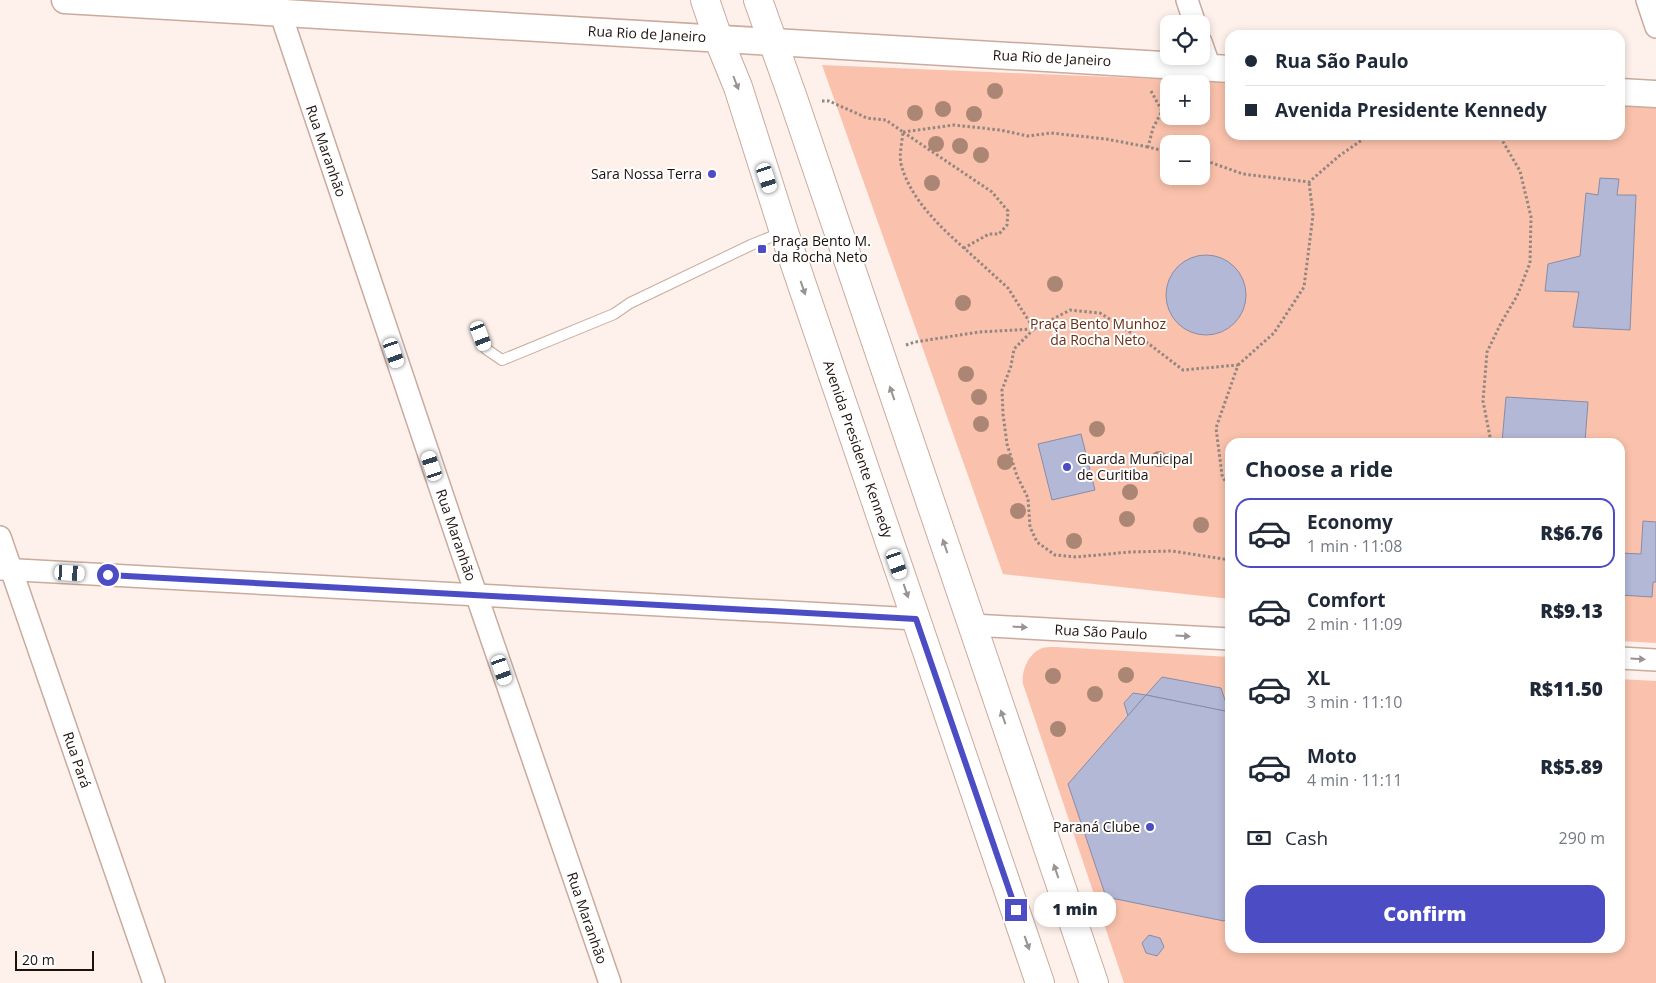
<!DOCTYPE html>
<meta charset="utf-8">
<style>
:root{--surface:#fff;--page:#f6f6f7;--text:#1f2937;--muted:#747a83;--line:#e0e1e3;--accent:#4c4dc4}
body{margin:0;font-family:"Open Sans",sans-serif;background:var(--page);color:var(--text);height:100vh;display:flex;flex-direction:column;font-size:19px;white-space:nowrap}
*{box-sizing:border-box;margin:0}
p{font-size:16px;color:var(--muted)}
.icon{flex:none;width:28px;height:28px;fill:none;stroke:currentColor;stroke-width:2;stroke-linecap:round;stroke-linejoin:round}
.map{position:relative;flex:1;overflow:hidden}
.sheet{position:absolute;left:1225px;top:438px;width:400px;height:515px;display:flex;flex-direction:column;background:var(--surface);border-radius:15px;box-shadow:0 2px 8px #0003}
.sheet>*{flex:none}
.banner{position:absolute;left:1225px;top:30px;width:400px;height:110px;border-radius:15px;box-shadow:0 2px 8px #0003;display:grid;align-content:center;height:110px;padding:0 20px;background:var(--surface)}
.tools{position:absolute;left:1160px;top:15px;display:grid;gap:10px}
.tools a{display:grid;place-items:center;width:50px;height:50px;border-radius:10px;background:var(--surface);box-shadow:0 2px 8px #0003;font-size:25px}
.scale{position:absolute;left:15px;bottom:12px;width:79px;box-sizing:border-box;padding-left:5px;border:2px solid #1d110d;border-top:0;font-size:14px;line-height:18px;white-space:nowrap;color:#1d110d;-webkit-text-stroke:4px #fff;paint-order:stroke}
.end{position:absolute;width:22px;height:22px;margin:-11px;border:6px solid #4c4dc4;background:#fff;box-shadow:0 0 0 2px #fff}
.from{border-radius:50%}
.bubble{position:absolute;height:35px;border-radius:15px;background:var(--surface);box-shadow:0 2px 8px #0003;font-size:16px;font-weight:800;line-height:35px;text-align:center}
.car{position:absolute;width:15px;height:30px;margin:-15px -8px;border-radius:6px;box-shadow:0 0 4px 1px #0007;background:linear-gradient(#fff 24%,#345 0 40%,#fff 0 76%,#345 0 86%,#fff 0)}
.banner b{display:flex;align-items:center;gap:18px;height:48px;font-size:19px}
.banner b+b{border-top:1px solid var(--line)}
.banner i{width:12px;height:12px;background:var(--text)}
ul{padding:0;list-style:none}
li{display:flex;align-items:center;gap:15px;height:70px;margin:0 10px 8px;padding:0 10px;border:2px solid transparent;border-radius:15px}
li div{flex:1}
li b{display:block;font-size:19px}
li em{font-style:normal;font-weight:800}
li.selected{border-color:var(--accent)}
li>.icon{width:45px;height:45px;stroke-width:1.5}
h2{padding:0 20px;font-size:22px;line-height:60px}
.pay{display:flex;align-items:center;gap:12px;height:55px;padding:0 20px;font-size:19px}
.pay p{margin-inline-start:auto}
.button{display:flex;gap:10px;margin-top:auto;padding:10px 20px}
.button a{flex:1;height:58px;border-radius:15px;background:var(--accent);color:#fff;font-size:20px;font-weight:800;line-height:58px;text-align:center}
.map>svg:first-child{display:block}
.green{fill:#fac2ac;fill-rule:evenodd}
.building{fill:#b2b8d5;stroke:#878ca8}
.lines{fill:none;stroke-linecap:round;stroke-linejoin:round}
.service-casing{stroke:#caaa9d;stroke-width:12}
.minor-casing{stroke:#caaa9d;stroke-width:24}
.tertiary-casing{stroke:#caaa9d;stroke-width:29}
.primary-casing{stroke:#caaa9d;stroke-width:30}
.path{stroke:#938681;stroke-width:3;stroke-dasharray:2.5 2.5;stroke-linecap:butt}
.service{stroke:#fff;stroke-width:10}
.minor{stroke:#fff;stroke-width:21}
.tertiary{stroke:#fff;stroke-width:26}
.primary{stroke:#fff;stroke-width:28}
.tree{fill:#ac8675}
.oneway{fill:#999492}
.route{stroke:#4c4dc4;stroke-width:6}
.poi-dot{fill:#4c4dc4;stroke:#fff;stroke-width:2}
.labels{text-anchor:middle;stroke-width:4;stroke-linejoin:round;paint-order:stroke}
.street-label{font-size:14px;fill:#1d110d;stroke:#fff}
.poi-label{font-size:14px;fill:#1d110d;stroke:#fff;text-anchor:end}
.park-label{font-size:14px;fill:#692f15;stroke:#fff}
</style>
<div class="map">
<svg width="1656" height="983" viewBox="0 0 1656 983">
<rect width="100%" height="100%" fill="#fef0eb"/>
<g class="green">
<path d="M822,65L1230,82V135H1620V98L1656,106V643L1620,641V442H1230V599L1003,574ZM1169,84H1201V116H1169ZM1169,144H1201V176H1169Z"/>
<path d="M1056,647L1230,657V948H1620V679L1656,681V983H1124L1023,684C1021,671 1028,655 1040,649C1044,647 1051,647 1056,647Z"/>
</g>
<g class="building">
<polygon points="1600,178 1619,179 1617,195 1636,195 1630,330 1573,327 1579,292 1545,291 1548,264 1580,256 1586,193 1598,195"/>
<circle cx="1206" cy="295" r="40"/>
<polygon points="1506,397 1588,402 1585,442 1502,442"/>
<polygon points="1081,434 1095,490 1052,500 1038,444"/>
<polygon points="1643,521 1656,522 1656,582 1653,582 1652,597 1620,595 1620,553 1641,554"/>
<polygon points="1162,677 1221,688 1229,712 1146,695"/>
<polygon points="1133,693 1146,695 1128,716 1124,703"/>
<polygon points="1146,695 1230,712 1230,914 1224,921 1106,897 1068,784"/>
<polygon points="1149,935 1160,938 1164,947 1157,956 1146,953 1142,943"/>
</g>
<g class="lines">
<defs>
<polyline id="service" points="481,336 486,349 502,360 614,314 630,303 751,245 783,232"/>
<g id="minor">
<polyline points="276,0 464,559 610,983"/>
<polyline points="1187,0 1195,24"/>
<polyline points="1647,0 1656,27"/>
<polyline points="1201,42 1210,68"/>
<polyline points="0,537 154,983"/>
<polyline points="0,569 916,619"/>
<polyline points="972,625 1230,639"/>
<polyline points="1620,658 1656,660"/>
</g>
<g id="tertiary">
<polyline points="65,0 1230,69"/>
<polyline points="1620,92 1656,94"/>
</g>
<g id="primary">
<polyline points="705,0 718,38 738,87 784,232 1040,983"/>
<polyline points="758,0 793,98 1094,983"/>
</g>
</defs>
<use href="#service" class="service-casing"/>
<use href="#minor" class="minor-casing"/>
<use href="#tertiary" class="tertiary-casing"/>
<use href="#primary" class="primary-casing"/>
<g class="path">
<polyline points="1151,91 1162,111 1153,128 1148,147 1169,152"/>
<path d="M822,101H829L867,118L886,120L903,132C902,142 899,155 901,164C910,198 938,225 964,248"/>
<polyline points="903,132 992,192 1008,211 1007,225 999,234 989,234 964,248 1008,288 1034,329 1070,310 1100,313 1149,344 1183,370 1238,365 1216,428 1222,475 1230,491"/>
<polyline points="903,132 954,125 1000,130 1028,136 1051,133 1106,139 1148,147"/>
<polyline points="1201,159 1243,174 1309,182 1339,156 1369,135"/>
<polyline points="1034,329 1014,349 1011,366 1002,390 1003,414 1007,444 1017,476 1028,498 1030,527 1037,542 1055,555 1076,557 1130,552 1172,551 1230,560"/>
<polyline points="906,345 915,342 979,332 1033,329"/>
<polyline points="1238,365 1274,333 1304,287 1313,215 1309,182"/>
<polyline points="1491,442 1483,401 1487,352 1501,323 1517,296 1530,263 1531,217 1520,171 1499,135"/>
</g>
<use href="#service" class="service"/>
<use href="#minor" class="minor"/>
<use href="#tertiary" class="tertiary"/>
<use href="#primary" class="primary"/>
</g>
<g class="tree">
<circle cx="995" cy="91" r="8"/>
<circle cx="943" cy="109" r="8"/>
<circle cx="915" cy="113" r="8"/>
<circle cx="974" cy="114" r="8"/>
<circle cx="936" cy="144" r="8"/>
<circle cx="960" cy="146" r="8"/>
<circle cx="981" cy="155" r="8"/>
<circle cx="932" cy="183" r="8"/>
<circle cx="1055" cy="284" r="8"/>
<circle cx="963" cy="303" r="8"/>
<circle cx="966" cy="374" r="8"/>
<circle cx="979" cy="397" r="8"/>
<circle cx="981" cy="424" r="8"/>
<circle cx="1097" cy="429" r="8"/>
<circle cx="1159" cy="459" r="8"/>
<circle cx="1005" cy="462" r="8"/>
<circle cx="1130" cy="492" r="8"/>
<circle cx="1018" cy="511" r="8"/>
<circle cx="1127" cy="519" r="8"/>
<circle cx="1201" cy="525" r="8"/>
<circle cx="1074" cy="541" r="8"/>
<circle cx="1126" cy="675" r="8"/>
<circle cx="1053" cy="676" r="8"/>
<circle cx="1095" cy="694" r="8"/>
<circle cx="1058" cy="729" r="8"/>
</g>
<defs><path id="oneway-solid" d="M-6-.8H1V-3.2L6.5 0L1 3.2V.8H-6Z" transform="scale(1.25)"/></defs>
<g class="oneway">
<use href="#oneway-solid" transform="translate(736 83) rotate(69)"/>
<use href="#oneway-solid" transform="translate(803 288) rotate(71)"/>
<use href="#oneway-solid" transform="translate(892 393) rotate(-109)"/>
<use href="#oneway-solid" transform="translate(945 546) rotate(-109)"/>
<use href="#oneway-solid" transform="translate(906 591) rotate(71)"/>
<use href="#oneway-solid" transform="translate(1020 627) rotate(3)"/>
<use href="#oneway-solid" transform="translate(1183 636) rotate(3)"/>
<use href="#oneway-solid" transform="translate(1638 659) rotate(3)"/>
<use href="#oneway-solid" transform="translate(1003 717) rotate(-109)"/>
<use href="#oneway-solid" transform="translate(1056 871) rotate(-109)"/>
<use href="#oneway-solid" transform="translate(1027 943) rotate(71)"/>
</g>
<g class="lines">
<polyline class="route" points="108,575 916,619 1016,910"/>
</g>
<g class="poi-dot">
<circle cx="712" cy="174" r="5"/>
<rect x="757" y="244" width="10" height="10" rx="2.5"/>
<circle cx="1067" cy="467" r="5"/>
<circle cx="1150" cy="827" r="5"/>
</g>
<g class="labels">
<g class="street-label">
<text transform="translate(647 34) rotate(3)" y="5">Rua Rio de Janeiro</text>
<text transform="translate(1052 58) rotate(3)" y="5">Rua Rio de Janeiro</text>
<text transform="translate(326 151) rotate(71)" y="5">Rua Maranhão</text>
<text transform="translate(858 449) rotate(71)" y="5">Avenida Presidente Kennedy</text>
<text transform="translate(456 535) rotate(71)" y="5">Rua Maranhão</text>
<text transform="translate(1101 632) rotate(3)" y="5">Rua São Paulo</text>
<text transform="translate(77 760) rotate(71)" y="5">Rua Pará</text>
<text transform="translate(587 918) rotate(71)" y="5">Rua Maranhão</text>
</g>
<g class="poi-label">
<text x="702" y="179">Sara Nossa Terra</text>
<text x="772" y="246" text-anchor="start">Praça Bento M.<tspan x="772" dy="16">da Rocha Neto</tspan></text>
<text x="1077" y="464" text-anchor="start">Guarda Municipal<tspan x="1077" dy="16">de Curitiba</tspan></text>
<text x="1140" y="832">Paraná Clube</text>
</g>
<g class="park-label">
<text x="1098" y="329">Praça Bento Munhoz<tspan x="1098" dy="16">da Rocha Neto</tspan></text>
</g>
</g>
</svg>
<div class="tools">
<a><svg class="icon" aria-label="locate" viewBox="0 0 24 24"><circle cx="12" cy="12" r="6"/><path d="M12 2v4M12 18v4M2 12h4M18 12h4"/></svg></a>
<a>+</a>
<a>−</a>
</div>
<div class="scale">20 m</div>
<i class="end from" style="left:108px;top:575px"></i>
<i class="end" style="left:1016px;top:910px"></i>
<div class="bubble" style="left:1034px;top:892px;width:82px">1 min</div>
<i class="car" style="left:767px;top:178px;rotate:162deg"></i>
<i class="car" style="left:481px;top:336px;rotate:159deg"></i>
<i class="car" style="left:394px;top:353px;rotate:161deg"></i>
<i class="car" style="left:432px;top:466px;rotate:342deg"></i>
<i class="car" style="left:897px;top:564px;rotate:161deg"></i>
<i class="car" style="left:70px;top:573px;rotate:93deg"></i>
<i class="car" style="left:502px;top:670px;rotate:161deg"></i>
<div class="banner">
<b><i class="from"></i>Rua São Paulo</b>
<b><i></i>Avenida Presidente Kennedy</b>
</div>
<section class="sheet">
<h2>Choose a ride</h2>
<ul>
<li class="selected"><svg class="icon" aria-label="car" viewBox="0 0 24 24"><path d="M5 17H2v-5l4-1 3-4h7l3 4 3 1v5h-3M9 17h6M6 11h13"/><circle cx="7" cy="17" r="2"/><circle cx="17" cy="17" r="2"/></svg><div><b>Economy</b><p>1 min · 11:08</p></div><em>R$6.76</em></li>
<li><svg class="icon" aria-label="car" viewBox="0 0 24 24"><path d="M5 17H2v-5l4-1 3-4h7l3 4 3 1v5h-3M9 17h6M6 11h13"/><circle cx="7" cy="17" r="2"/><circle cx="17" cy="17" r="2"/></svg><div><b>Comfort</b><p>2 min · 11:09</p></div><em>R$9.13</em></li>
<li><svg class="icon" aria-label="car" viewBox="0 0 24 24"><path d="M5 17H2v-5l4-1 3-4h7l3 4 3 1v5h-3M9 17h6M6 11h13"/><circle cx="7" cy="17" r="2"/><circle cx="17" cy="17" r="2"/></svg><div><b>XL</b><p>3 min · 11:10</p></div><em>R$11.50</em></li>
<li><svg class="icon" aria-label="car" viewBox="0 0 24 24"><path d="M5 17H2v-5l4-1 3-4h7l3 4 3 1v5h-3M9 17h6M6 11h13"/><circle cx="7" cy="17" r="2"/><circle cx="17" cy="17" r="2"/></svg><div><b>Moto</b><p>4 min · 11:11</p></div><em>R$5.89</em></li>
</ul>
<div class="pay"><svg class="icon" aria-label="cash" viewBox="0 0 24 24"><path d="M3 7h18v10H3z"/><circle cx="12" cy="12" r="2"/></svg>Cash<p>290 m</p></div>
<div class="button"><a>Confirm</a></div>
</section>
</div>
